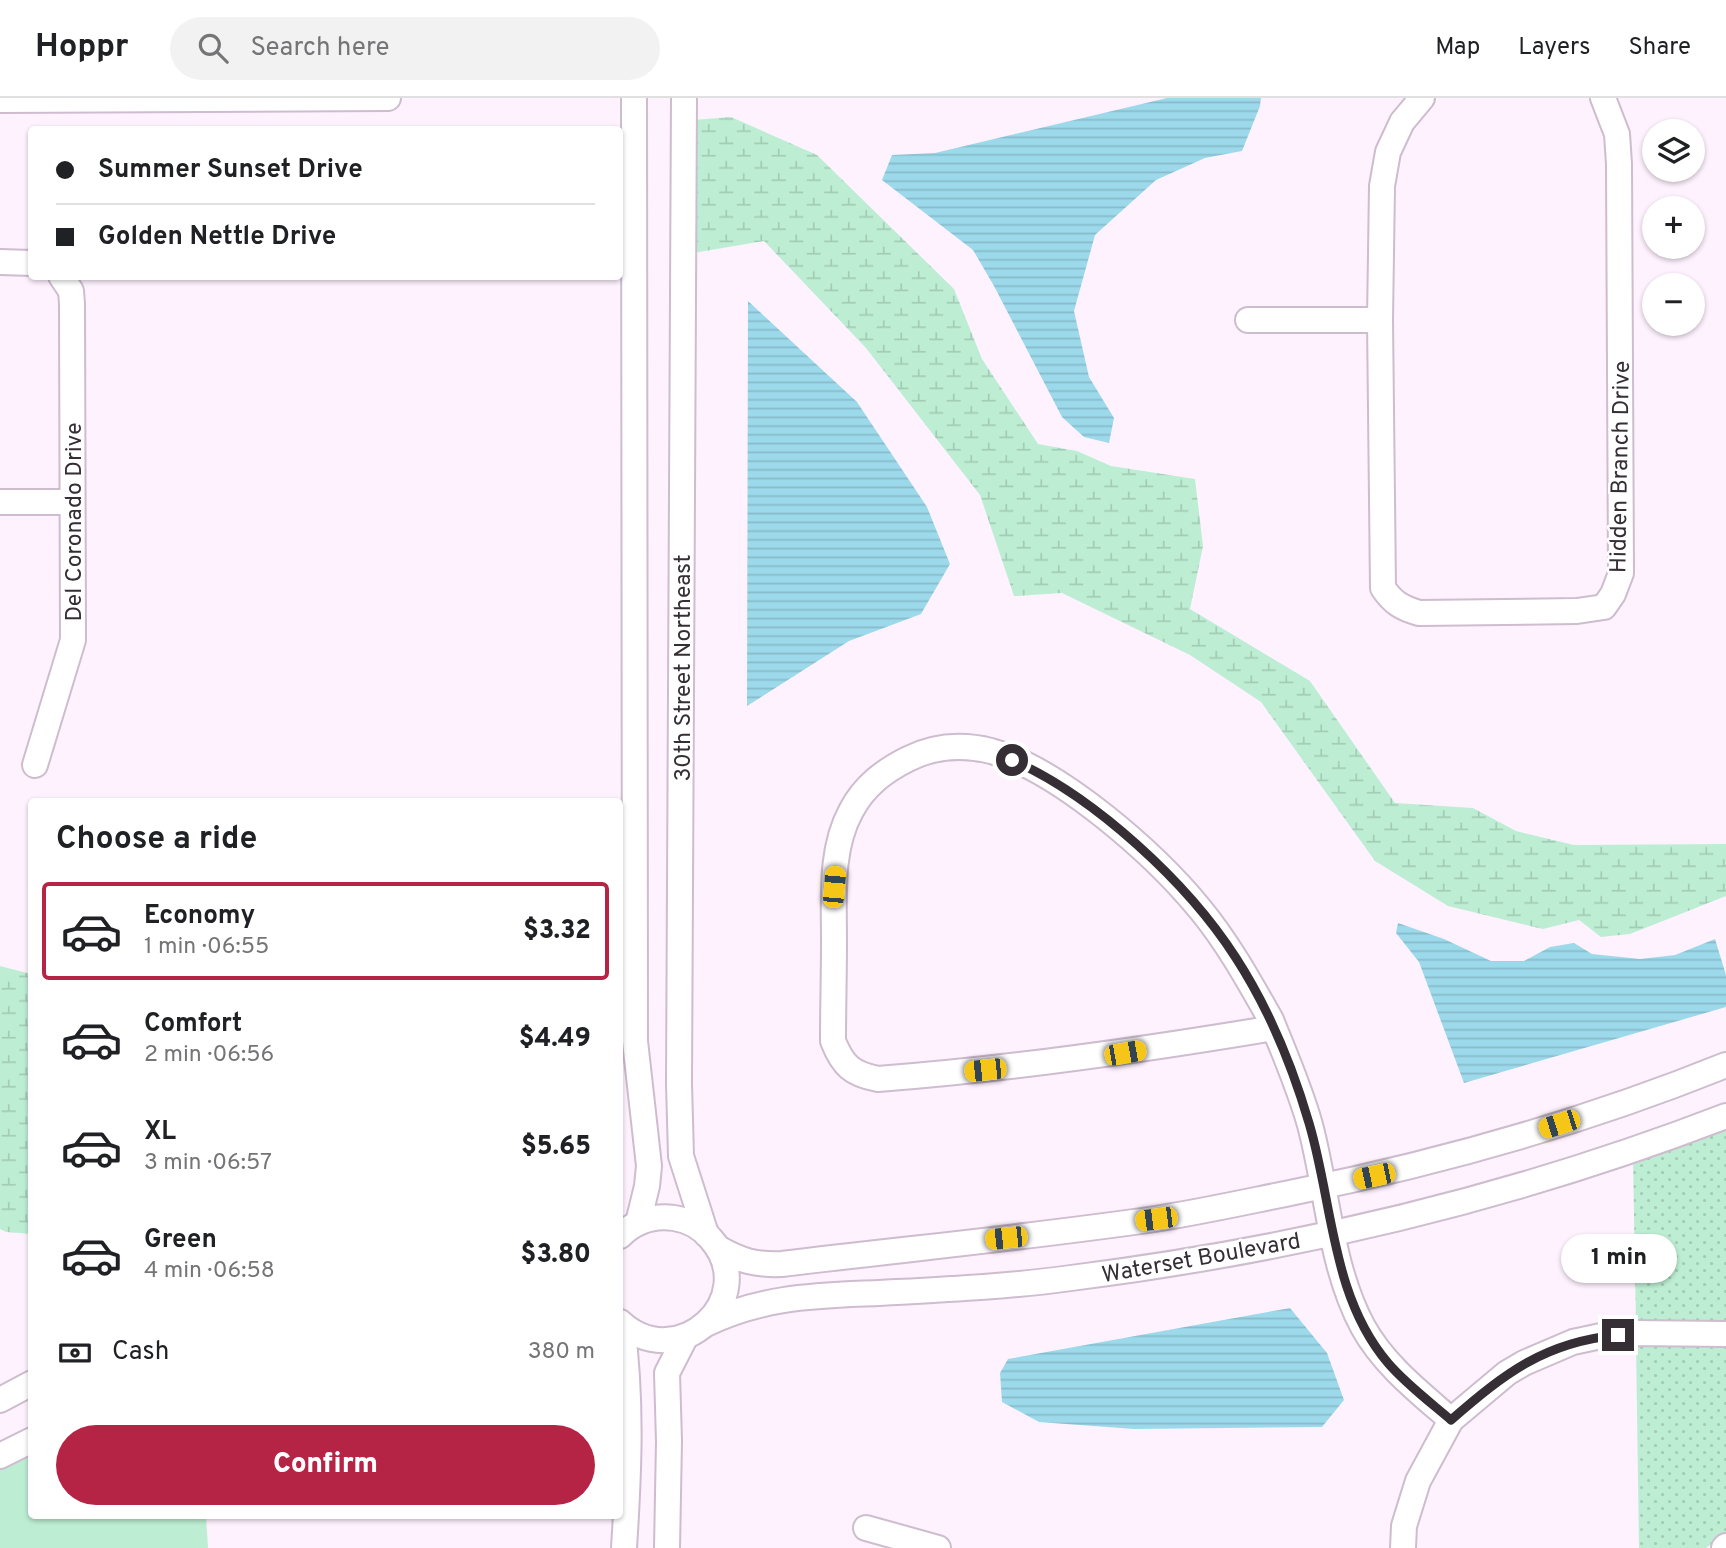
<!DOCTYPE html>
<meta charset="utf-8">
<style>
:root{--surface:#fff;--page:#f2f2f2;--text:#202124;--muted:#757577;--line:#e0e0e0;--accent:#b52345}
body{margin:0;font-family:Overpass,sans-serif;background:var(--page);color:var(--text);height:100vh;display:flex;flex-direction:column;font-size:26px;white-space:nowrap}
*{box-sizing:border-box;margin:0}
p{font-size:23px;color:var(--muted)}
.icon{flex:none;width:38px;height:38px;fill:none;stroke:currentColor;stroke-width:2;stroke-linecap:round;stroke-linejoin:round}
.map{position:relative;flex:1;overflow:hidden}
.side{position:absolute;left:28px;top:700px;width:595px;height:721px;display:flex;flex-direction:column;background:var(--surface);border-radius:7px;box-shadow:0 2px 5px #0004}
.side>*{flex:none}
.guide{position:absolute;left:28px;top:28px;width:595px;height:154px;border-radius:7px;box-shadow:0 2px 5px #0004;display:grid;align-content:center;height:154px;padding:0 28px;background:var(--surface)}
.buttons{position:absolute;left:1642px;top:21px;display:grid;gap:14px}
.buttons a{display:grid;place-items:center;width:63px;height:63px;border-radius:50%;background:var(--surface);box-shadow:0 2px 5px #0004;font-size:35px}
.end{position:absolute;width:32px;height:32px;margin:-16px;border:9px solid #352e35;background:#fff;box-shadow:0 0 0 4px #fff}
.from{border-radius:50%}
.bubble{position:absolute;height:49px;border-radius:24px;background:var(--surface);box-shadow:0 2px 5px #0004;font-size:23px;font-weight:800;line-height:49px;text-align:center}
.car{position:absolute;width:21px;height:42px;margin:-21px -10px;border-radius:9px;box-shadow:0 0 5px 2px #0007;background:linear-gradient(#f5c518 24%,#345 0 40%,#f5c518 0 76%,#345 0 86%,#f5c518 0)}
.guide b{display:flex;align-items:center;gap:24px;height:66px;font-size:26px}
.guide b+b{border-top:2px solid var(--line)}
.guide i{width:18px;height:18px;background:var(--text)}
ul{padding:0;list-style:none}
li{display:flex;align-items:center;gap:21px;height:98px;margin:0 14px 10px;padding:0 14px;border:4px solid transparent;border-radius:7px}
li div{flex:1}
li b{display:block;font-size:26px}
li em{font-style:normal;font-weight:800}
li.current{border-color:var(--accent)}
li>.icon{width:63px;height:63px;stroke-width:1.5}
h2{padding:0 28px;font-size:32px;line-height:84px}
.pay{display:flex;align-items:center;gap:18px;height:77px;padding:0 28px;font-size:26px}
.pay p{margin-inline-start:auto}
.cta{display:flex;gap:14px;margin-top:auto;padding:14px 28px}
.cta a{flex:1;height:80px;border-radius:42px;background:var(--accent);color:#fff;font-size:28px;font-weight:800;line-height:80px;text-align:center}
header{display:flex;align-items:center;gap:42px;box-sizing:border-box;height:98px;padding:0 35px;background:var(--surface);border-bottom:2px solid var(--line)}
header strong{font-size:33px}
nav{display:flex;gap:38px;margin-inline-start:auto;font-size:24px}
.search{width:490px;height:63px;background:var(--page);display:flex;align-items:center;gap:18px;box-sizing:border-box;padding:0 24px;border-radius:38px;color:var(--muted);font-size:26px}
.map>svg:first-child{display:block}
.grass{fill:url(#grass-dots)}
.wetland{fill:url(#wetland-marsh)}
.pitch{fill:#bdeed3}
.water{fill:url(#water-rules)}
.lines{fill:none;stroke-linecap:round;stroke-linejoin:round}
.minor-casing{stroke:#cebccf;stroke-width:28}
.minor{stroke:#fff;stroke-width:24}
.route{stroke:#352e35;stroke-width:9}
.labels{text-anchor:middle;stroke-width:5;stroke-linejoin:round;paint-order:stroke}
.street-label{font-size:23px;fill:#352e35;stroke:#fff}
</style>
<header>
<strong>Hoppr</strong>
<div class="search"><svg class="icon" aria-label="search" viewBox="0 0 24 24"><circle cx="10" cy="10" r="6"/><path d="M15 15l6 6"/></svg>Search here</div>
<nav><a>Map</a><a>Layers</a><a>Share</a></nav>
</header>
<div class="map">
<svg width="1726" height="1450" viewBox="0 0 1726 1450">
<defs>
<pattern id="grass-dots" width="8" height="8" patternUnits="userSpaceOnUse" patternTransform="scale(1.75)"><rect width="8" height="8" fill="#bdeed3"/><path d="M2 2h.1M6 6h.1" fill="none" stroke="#a3ccb6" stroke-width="1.8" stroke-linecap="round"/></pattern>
<pattern id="wetland-marsh" width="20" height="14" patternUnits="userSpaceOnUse" patternTransform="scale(1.75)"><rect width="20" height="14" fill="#bdeed3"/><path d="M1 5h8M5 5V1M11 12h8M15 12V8" fill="none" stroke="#a3ccb6"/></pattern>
<pattern id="water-rules" width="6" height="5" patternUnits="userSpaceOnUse" patternTransform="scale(1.75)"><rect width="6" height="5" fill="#9cdaeb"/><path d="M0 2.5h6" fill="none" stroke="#87bbca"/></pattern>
</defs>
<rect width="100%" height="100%" fill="#fef2fe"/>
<g class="grass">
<polygon points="1726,1029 1726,1225 1636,1224 1633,1062"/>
<polygon points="1636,1245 1726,1246 1726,1435 1706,1450 1639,1450"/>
</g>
<g class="wetland">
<polygon points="731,19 817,57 954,191 982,261 1038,346 1077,353 1111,368 1195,381 1203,448 1190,511 1310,583 1395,705 1473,710 1516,733 1574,747 1726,746 1726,798 1630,836 1601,839 1579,822 1543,831 1448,808 1375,763 1261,604 1190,557 1062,495 1014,498 980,397 866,250 764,143 693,155 693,22"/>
<polygon points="0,868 31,876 31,1136 6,1134 0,1131"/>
</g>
<polygon class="pitch" points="31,1343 32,1418 206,1418 208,1450 0,1450 0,1359"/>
<g class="water">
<polygon points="1167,0 1261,0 1260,8 1242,53 1205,60 1156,82 1095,137 1074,213 1089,279 1114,320 1109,345 1084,339 1062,319 994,188 973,152 882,82 892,57 935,55"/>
<polygon points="748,203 857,304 927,409 950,466 921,516 849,543 747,608"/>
<polygon points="1398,825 1444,841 1491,863 1524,863 1550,849 1574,845 1592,856 1640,861 1675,857 1715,841 1726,877 1726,909 1464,985 1419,864 1396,835"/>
<polygon points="1290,1210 1327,1255 1344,1302 1322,1329 1134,1331 1039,1324 1002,1304 1000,1275 1008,1261"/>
</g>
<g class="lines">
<defs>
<g id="minor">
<polyline points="634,0 635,943 649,1068 647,1088 638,1125"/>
<polyline points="684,0 679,986 681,1058 706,1136"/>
<path d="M1422,0L1402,24L1388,54L1382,88L1380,222L1383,490C1393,505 1402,510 1419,515L1577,513L1604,509L1613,496L1621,475L1619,66L1617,36L1603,0"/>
<polyline points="0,2 388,0"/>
<polyline points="0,164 32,165"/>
<polyline points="1248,222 1380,222"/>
<polyline points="0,404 72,404"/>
<polyline points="35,667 73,542 72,206 71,193 61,178"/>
<path d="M1274,930C1142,952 1012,971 878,981C852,976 843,968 833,943C833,910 834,876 834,843C834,800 830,751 851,713C864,688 884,673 908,661C934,648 963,646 991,653C1060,672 1155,756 1200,811C1228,845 1249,883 1271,922C1285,957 1300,991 1310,1027C1328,1094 1330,1168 1363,1229C1384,1267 1419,1294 1451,1322"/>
<path d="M620,1138C634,1124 653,1117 674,1120C688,1122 702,1130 711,1141C762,1200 678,1278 620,1224"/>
<path d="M718,1150C741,1163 755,1167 782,1166C906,1151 1031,1139 1155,1121C1200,1114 1245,1104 1290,1095C1439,1065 1585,1024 1726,967"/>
<path d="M622,1226C632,1304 629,1372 624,1450"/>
<path d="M706,1226C769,1195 830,1198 897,1194C955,1191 1013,1188 1071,1180C1294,1152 1516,1099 1726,1018"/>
<polyline points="0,1302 32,1285"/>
<polyline points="0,1358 32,1342"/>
<polyline points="866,1430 938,1450"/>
<polyline points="667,1450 669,1343 667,1275 686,1238"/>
<polyline points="1403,1450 1404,1428 1418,1383 1451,1322 1507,1275 1524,1265 1573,1244 1601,1238 1634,1235 1726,1236"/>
<polyline points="1724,1450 1726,1448"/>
</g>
</defs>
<use href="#minor" class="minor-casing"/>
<use href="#minor" class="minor"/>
</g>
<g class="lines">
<path class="route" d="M1012,662C1094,698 1188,785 1236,860C1269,911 1292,967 1309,1025C1333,1105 1331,1198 1388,1265C1406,1286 1430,1304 1451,1322C1505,1275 1545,1244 1618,1237"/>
</g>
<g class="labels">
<g class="street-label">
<text transform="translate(1619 369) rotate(-89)" y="8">Hidden Branch Drive</text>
<text transform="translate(73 424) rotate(-90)" y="8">Del Coronado Drive</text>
<text transform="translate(682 570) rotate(-90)" y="8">30th Street Northeast</text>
<text transform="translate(1201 1159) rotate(-10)" y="8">Waterset Boulevard</text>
</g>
</g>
</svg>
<div class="buttons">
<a><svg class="icon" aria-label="layers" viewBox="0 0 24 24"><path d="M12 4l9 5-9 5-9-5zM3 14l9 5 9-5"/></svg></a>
<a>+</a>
<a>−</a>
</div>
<i class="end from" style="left:1012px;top:662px"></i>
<i class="end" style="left:1618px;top:1237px"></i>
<div class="bubble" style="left:1561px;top:1136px;width:116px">1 min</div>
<i class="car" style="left:834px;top:789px;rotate:5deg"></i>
<i class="car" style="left:1125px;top:955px;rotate:80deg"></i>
<i class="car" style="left:985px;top:972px;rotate:264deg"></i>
<i class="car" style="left:1559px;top:1026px;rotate:252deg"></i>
<i class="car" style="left:1374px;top:1078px;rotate:258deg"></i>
<i class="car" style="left:1156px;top:1121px;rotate:263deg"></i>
<i class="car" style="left:1006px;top:1140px;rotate:264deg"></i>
<div class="guide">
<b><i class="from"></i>Summer Sunset Drive</b>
<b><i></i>Golden Nettle Drive</b>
</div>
<section class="side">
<h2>Choose a ride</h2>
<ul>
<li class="current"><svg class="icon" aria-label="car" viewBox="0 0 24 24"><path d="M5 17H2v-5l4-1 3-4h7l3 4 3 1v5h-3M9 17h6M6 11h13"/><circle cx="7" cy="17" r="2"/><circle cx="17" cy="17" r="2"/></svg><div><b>Economy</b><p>1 min · 06:55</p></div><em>$3.32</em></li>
<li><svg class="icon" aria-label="car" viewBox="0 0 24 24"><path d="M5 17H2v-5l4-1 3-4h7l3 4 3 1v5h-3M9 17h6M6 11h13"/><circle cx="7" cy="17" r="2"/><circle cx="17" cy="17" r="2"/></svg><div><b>Comfort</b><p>2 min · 06:56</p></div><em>$4.49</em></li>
<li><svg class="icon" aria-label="car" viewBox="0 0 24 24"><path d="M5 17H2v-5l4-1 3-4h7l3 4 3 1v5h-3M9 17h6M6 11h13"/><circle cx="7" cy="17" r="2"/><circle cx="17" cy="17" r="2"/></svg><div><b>XL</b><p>3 min · 06:57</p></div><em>$5.65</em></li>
<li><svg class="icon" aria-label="car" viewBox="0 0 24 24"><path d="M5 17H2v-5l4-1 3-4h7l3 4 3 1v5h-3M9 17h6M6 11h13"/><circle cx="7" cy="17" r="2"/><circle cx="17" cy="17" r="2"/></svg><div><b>Green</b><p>4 min · 06:58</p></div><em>$3.80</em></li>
</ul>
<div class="pay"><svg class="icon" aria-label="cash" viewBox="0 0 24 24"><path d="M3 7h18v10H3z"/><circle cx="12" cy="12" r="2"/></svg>Cash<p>380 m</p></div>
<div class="cta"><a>Confirm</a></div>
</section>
</div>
